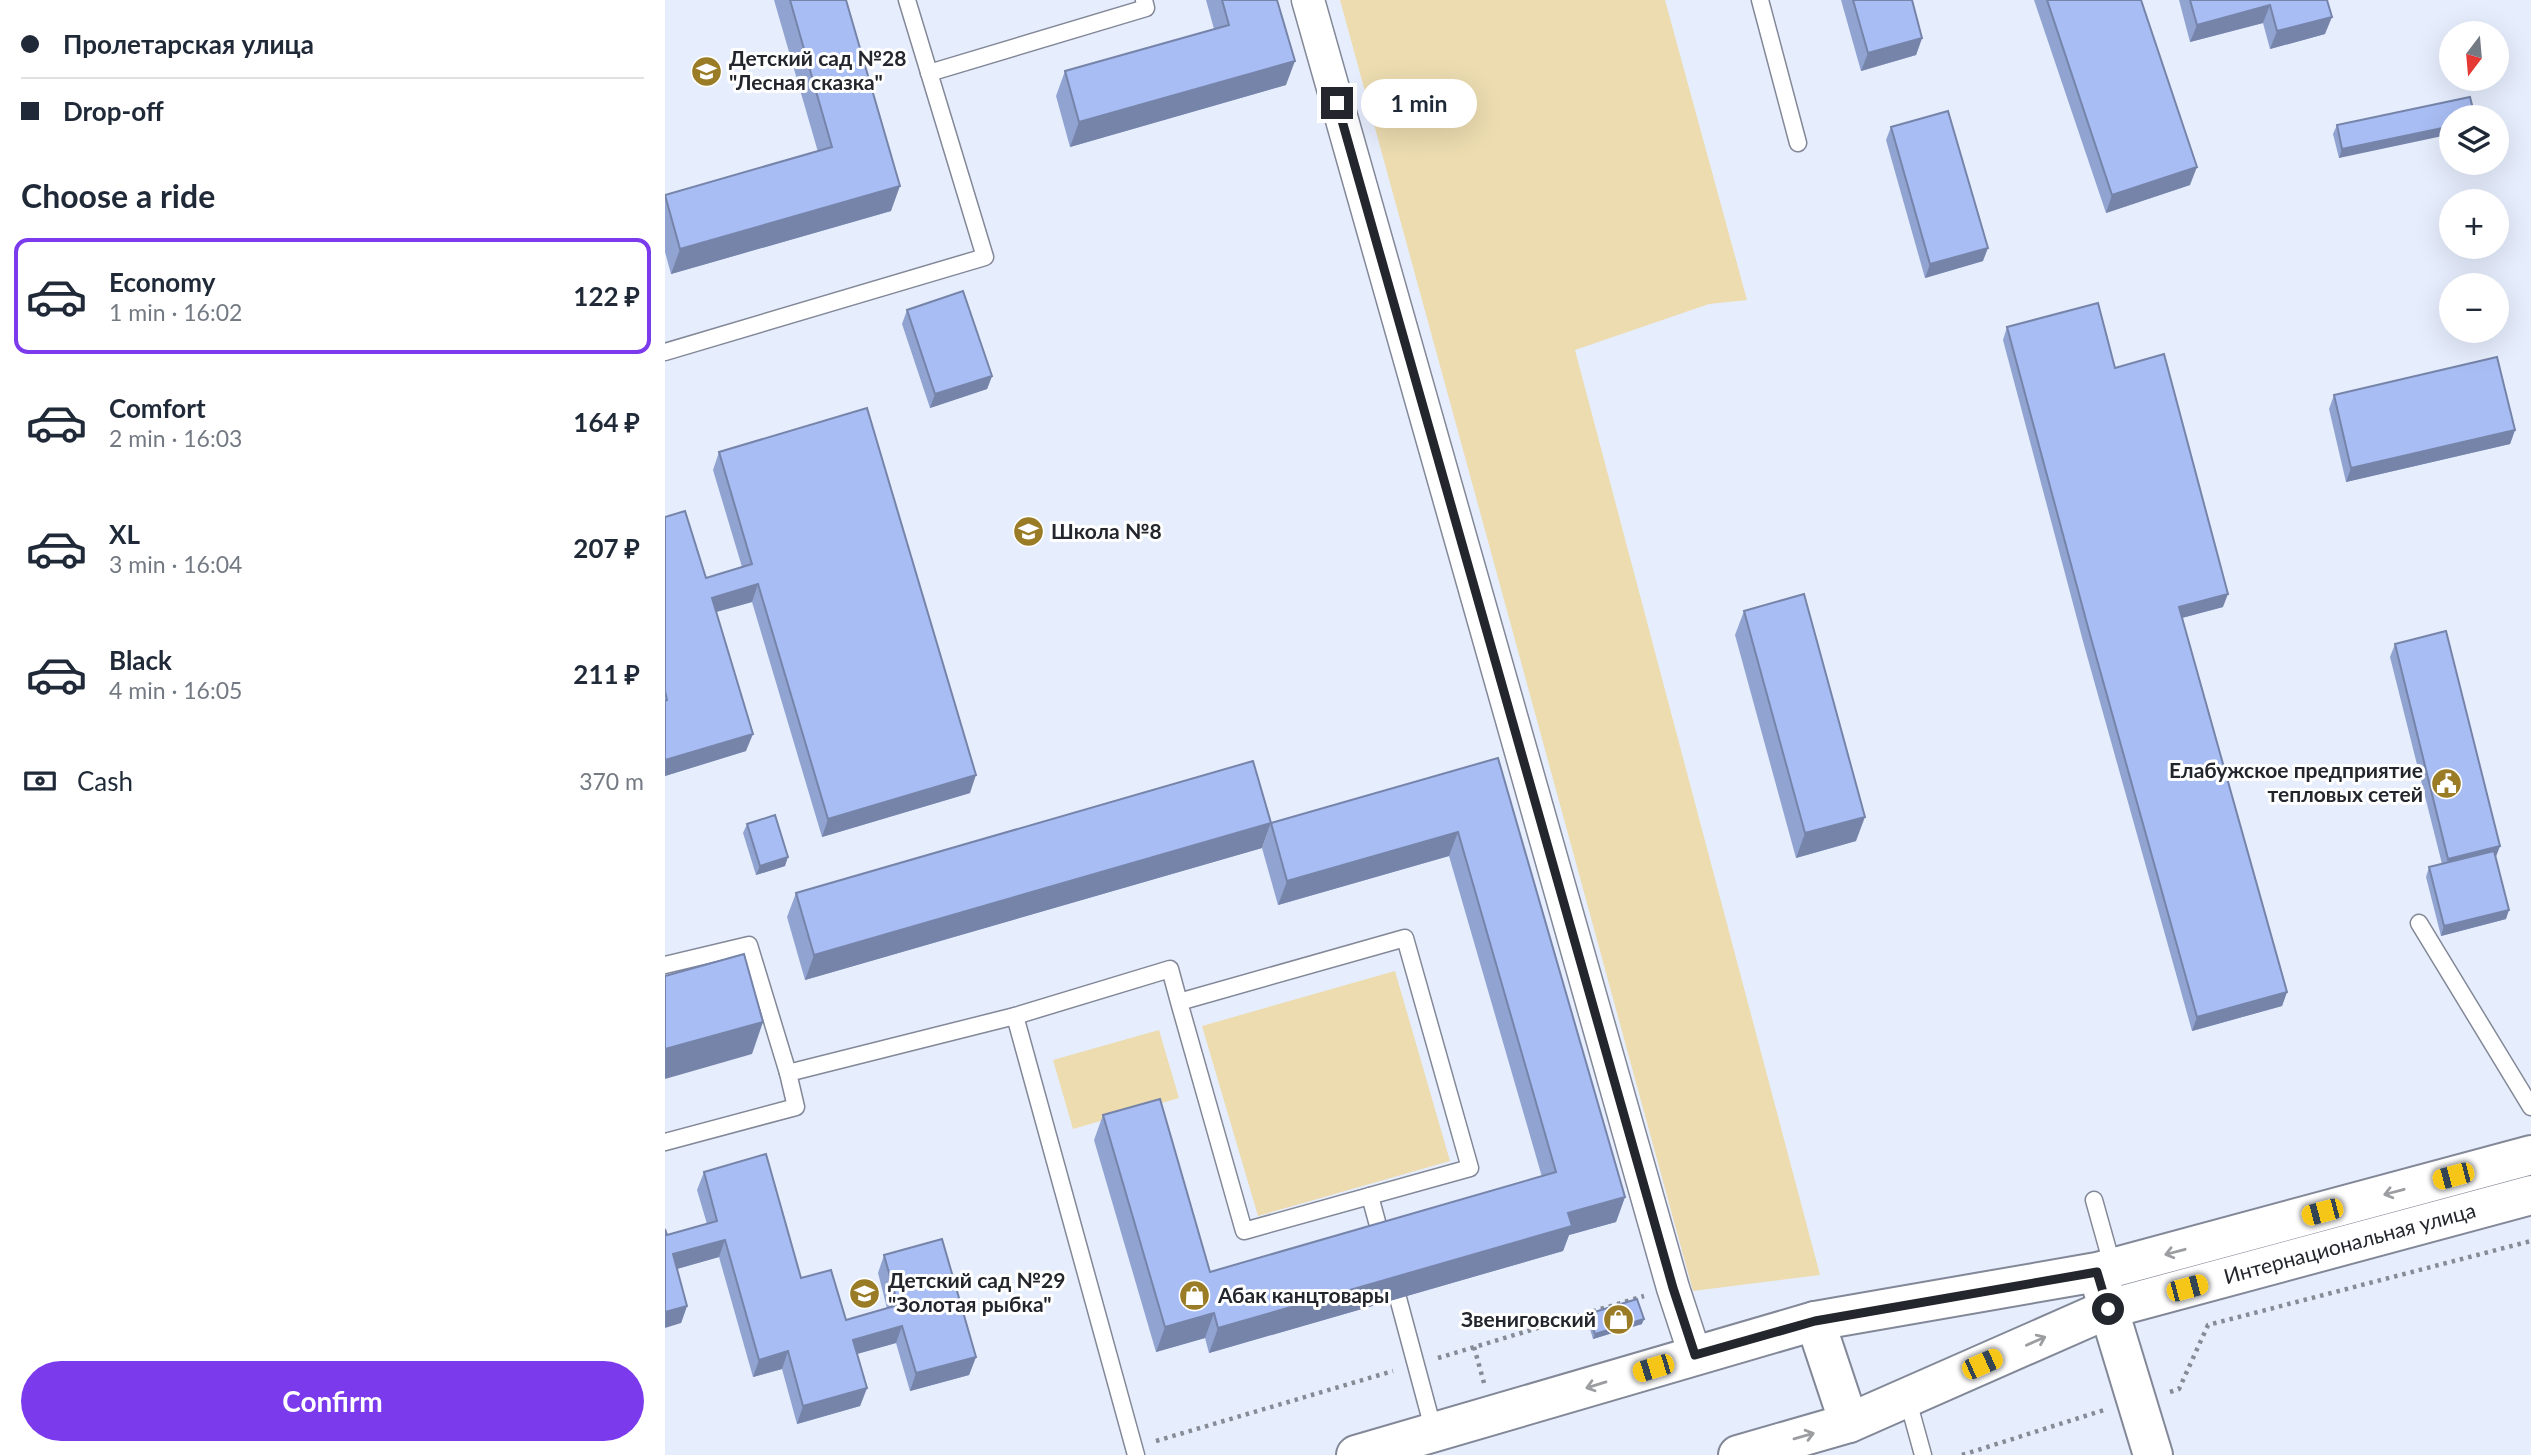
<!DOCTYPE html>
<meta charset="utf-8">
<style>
:root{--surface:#fff;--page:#f2f2f3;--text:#1f2937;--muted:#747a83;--line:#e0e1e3;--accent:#7c3aed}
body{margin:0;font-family:Lato,sans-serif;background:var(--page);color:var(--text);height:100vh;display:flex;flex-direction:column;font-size:26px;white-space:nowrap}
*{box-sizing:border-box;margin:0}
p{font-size:23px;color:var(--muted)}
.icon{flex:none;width:38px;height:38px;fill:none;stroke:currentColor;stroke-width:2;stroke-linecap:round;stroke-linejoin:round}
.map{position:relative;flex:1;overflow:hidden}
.drawer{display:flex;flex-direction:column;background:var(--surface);width:665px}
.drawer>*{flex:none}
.guide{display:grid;align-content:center;height:154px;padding:0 21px;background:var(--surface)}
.needle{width:46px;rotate:196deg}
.buttons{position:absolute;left:1774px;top:21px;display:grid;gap:14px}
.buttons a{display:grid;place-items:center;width:70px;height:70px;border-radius:50%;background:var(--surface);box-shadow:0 7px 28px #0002;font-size:35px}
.end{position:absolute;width:32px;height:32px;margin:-16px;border:9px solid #23262c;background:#fff;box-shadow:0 0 0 4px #fff}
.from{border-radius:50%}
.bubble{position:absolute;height:49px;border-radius:24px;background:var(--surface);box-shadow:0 7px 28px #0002;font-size:23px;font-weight:700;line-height:49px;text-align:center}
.car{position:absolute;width:21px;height:42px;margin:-21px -10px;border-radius:9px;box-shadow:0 0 5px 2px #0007;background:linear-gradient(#f5c518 24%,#345 0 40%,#f5c518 0 76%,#345 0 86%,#f5c518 0)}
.guide b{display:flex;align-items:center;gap:24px;height:66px;font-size:26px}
.guide b+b{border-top:2px solid var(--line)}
.guide i{width:18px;height:18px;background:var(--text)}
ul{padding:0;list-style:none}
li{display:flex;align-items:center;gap:21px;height:116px;margin:0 14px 10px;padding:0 7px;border:4px solid transparent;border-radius:14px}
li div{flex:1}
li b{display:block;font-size:26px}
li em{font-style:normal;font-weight:700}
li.selected{border-color:var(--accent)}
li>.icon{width:63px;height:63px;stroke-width:1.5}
h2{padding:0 21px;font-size:32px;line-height:84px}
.pay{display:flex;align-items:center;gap:18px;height:77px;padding:0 21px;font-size:26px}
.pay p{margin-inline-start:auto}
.primary-button{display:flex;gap:14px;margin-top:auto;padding:14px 21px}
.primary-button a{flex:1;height:80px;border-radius:42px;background:var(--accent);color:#fff;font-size:28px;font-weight:700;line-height:80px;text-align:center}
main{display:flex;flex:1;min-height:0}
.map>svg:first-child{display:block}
.green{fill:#ecdcb0}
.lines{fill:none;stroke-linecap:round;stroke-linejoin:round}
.service-casing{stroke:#828897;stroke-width:19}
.minor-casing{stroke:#828897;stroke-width:35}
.tertiary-casing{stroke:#828897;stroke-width:42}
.path{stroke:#868b96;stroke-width:4.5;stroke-dasharray:3.5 5;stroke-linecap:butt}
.service{stroke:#fff;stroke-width:16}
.minor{stroke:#fff;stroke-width:32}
.tertiary{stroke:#fff;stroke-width:38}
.wall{fill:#90a3d1}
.shaded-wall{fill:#7684aa}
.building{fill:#a8bdf3;stroke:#7684aa;stroke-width:2}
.oneway{stroke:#9c9da0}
.route{stroke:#23262c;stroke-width:9}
.labels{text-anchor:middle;stroke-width:6;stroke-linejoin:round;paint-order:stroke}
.poi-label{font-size:21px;font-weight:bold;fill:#23262c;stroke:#fff;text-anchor:start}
.street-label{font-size:21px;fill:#23262c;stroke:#fff}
</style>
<main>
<section class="drawer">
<div class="guide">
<b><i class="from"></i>Пролетарская улица</b>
<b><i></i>Drop-off</b>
</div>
<h2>Choose a ride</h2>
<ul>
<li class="selected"><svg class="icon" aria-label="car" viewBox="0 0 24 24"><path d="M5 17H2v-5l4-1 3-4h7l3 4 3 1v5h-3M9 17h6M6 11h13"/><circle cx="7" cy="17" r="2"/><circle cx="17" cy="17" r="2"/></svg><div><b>Economy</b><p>1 min · 16:02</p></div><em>122 ₽</em></li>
<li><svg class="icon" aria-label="car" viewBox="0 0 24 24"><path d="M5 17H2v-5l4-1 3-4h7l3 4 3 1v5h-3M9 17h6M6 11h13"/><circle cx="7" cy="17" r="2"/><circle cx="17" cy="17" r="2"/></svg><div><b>Comfort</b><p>2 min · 16:03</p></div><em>164 ₽</em></li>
<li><svg class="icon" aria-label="car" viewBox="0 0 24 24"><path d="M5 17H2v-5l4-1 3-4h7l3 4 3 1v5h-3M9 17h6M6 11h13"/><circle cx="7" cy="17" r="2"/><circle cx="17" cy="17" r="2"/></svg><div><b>XL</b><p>3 min · 16:04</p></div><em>207 ₽</em></li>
<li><svg class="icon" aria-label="car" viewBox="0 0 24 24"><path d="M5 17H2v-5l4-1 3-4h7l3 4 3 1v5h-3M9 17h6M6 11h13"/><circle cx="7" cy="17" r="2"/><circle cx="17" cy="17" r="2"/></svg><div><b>Black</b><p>4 min · 16:05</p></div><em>211 ₽</em></li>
</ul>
<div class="pay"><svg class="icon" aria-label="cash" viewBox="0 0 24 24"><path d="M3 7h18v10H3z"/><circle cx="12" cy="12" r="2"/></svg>Cash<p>370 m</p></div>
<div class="primary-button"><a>Confirm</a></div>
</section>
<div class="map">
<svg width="1866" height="1455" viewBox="0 0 1866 1455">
<rect width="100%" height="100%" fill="#e6edfd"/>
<g class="green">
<polygon points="675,0 1000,0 1082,300 1044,304 910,350 1155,1275 1028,1291"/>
<polygon points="730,971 785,1161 593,1216 537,1026"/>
<polygon points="494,1030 514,1098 408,1129 388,1060"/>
</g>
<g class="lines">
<defs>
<g id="service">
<polyline points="1095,0 1133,143"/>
<polyline points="264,73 481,8 479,0"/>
<polyline points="0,352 320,257 242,0"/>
<polyline points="1754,923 1866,1107"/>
<polyline points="0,965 84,945 123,1073"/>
<polyline points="350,1016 471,1455"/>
<polyline points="0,1142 131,1107 123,1073 350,1016 505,969 514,1002 579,1231 805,1168 740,938 514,1002"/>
<polyline points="705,1196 718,1244"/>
<polyline points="1429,1200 1448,1268"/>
<polyline points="733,1298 769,1432"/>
<polyline points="1242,1397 1258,1455"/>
</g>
<polyline id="minor" points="643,0 1008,1288 1030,1355"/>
<g id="tertiary">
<polyline points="1436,1284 1488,1455"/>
<polyline points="1150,1321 1184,1423"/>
<polyline points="691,1455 1150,1321 1432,1272 1866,1155"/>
<path id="s1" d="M1073,1455L1184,1423L1443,1309L1866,1195"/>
</g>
</defs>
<use href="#service" class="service-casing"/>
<use href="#minor" class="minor-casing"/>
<use href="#tertiary" class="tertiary-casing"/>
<g class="path">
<polyline points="809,1347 819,1383"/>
<polyline points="773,1358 979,1296"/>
<polyline points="1505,1392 1514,1389 1543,1325 1866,1241"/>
<polyline points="491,1441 728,1371"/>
<polyline points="1297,1455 1439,1410"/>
</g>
<use href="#service" class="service"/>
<use href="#minor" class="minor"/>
<use href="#tertiary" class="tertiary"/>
</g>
<g class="wall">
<polygon points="109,0 181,0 226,211 6,274 0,252 0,195 153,152"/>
<polygon points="541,0 612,0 621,85 405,147 391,96 400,71 549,29"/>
<polygon points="1176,0 1247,0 1257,38 1251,55 1196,71"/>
<polygon points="1369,0 1476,0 1525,185 1441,213"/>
<polygon points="1514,0 1662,0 1660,34 1605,49 1598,23 1525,42"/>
<polygon points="1805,97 1674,158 1668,134 1672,125"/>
<polygon points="1226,127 1318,261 1260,278 1221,140"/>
<polygon points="242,310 327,376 322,389 265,408 237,324"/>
<polygon points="1342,327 1450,368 1558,607 1517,618 1622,992 1617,1006 1527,1031 1419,645 1338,340"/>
<polygon points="1669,395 1850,430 1845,444 1681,482 1664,409"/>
<polygon points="54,452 305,793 157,837 87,602 51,612 81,751 0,776 0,517 41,578 77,567 48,470"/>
<polygon points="1079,611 1191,841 1131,858 1070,635"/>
<polygon points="1730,644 1835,846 1830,858 1841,919 1776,936 1761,877 1764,867 1777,864 1725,657"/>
<polygon points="833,758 960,1197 951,1222 904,1235 898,1251 544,1353 540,1338 491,1352 429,1140 438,1115 545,1272 877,1177 784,856 613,905 597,848 606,823"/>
<polygon points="82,824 120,866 91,875 78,833"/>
<polygon points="597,848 140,980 122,917 131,893"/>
<polygon points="39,1172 136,1278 181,1320 222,1308 213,1273 219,1255 311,1357 304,1375 245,1391 231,1343 192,1354 202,1388 195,1406 132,1424 117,1369 88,1377 54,1257 12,1269 22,1306 16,1323 2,1235 42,1224 32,1190"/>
<polygon points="923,1314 977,1324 928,1339 922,1319"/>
</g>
<g class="shaded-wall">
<polygon points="1605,5 1598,23 1525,42 1532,25"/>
<polygon points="1667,17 1660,34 1605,49 1612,31"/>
<polygon points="1257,38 1251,55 1196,71 1203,53"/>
<polygon points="630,61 621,85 405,147 414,122"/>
<polygon points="1787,126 1787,134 1674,158 1677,149"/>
<polygon points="1532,167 1525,185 1441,213 1447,195"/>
<polygon points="235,186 226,211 6,274 15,249"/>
<polygon points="1323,248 1318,261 1260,278 1265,264"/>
<polygon points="327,376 322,389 265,408 270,394"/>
<polygon points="1850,430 1845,444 1681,482 1686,468"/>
<polygon points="93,584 87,602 40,615 47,598"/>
<polygon points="1563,594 1558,607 1509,620 1514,607"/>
<polygon points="88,734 81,751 0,776 0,760"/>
<polygon points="311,775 305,793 157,837 163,819"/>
<polygon points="1200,817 1191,841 1131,858 1140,833"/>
<polygon points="606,823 597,848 140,980 149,955"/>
<polygon points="793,832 784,856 613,905 622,881"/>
<polygon points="1835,846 1830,859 1779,872 1783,859"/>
<polygon points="123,857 120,866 91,875 95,866"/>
<polygon points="1844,910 1841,919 1776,936 1779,926"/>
<polygon points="1622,992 1617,1006 1527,1031 1532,1017"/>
<polygon points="98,1022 87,1054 0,1079 0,1049"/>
<polygon points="960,1197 951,1222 904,1235 898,1251 544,1353 553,1328 903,1213"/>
<polygon points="60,1240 54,1257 1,1272 8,1254"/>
<polygon points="22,1306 16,1323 0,1328 0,1312"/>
<polygon points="549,1313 540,1338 491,1352 500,1327"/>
<polygon points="979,1319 977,1324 928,1339 930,1334"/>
<polygon points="237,1326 231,1343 181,1357 188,1340"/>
<polygon points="123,1351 117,1369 88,1377 94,1360"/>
<polygon points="311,1357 304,1375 245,1391 251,1373"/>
<polygon points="202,1388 195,1406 132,1424 138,1406"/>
</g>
<g class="building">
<polygon points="125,0 181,0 235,186 15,249 0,195 167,147"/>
<polygon points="557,0 612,0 630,61 414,122 400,71 564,25"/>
<polygon points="1188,0 1247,0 1257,38 1203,53"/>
<polygon points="1382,0 1476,0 1532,167 1447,195"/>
<polygon points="1525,0 1662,0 1667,17 1612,31 1605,5 1532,25"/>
<polygon points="1805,97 1810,117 1787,117 1787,126 1677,149 1672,125"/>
<polygon points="1283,111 1323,248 1265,264 1226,127"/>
<polygon points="298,291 327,376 270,394 242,310"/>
<polygon points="1433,303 1450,368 1499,354 1563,594 1514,607 1622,992 1532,1017 1424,631 1342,327"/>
<polygon points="1832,357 1850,430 1686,468 1669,395"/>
<polygon points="202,408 311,775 163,819 93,584 47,598 88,734 0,760 0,701 2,700 0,691 0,517 20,511 41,578 87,564 54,452"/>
<polygon points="1139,594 1200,817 1140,833 1079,611"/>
<polygon points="1781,631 1835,846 1783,859 1730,644"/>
<polygon points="833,758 960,1197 903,1213 907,1226 553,1328 549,1313 500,1327 438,1115 495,1099 545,1272 891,1172 793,832 622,881 606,823"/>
<polygon points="588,761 606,823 149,955 131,893"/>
<polygon points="110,815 123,857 95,866 82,824"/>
<polygon points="1829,851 1844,910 1779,926 1764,867"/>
<polygon points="79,954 98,1022 0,1049 0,976"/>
<polygon points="101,1154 136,1278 166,1270 181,1320 233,1305 219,1255 277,1239 311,1357 251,1373 237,1326 188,1340 202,1388 138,1406 123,1351 94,1360 60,1240 8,1254 22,1306 0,1312 0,1229 2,1235 52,1221 39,1172"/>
<polygon points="972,1299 979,1319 930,1334 923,1314"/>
</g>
<defs><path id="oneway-shaft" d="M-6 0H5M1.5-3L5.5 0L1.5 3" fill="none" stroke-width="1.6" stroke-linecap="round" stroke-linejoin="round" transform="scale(1.75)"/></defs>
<g class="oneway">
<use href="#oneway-shaft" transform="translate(1729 1192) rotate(165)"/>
<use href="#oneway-shaft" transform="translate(1510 1252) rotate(165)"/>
<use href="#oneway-shaft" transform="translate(1371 1341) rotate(-24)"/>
<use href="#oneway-shaft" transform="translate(931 1385) rotate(163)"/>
<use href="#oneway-shaft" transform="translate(1139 1436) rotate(-16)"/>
</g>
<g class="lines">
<polyline class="route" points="672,103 1008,1288 1030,1355 1150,1321 1432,1272 1443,1309"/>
</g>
<defs>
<symbol id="school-disc" viewBox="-11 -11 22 22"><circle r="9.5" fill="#997c25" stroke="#fff"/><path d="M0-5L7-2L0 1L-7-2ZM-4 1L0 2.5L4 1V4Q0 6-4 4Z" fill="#fff"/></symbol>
<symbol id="civic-disc" viewBox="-11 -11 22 22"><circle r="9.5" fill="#997c25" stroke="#fff"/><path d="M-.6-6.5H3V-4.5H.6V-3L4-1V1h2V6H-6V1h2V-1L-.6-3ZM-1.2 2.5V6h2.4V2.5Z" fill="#fff"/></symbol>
<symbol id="shop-disc" viewBox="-11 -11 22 22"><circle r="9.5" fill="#997c25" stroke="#fff"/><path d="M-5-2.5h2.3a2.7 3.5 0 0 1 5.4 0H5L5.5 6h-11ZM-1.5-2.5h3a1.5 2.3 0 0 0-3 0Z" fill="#fff"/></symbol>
</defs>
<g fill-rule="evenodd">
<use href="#school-disc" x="24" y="54" width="35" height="35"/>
<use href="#school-disc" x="346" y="514" width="35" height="35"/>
<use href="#civic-disc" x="1764" y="766" width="35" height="35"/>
<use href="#school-disc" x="182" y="1276" width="35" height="35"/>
<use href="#shop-disc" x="512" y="1278" width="35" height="35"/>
<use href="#shop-disc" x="936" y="1302" width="35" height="35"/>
</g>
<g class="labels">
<g class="poi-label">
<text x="64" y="66">Детский сад №28<tspan x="64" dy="24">"Лесная сказка"</tspan></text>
<text x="386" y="539">Школа №8</text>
<text x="1758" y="778" text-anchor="end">Елабужское предприятие<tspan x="1758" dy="24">тепловых сетей</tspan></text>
<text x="223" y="1288">Детский сад №29<tspan x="223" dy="24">"Золотая рыбка"</tspan></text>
<text x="553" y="1303">Абак канцтовары</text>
<text x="931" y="1327" text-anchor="end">Звениговский</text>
</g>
<g class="street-label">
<text dy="7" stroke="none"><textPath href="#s1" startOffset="649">Интернациональная улица</textPath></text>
</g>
</g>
</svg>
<div class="buttons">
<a><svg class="needle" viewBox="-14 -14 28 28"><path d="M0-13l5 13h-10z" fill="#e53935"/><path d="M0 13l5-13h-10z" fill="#747a83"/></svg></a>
<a><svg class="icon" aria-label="layers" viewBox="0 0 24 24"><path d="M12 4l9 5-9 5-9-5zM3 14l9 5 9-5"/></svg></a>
<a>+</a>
<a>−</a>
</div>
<i class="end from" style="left:1443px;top:1309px"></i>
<i class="end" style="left:672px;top:103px"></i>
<div class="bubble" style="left:696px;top:79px;width:116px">1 min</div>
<i class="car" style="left:1788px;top:1176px;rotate:255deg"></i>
<i class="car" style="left:1657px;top:1212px;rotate:255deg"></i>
<i class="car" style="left:1522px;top:1288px;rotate:75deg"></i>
<i class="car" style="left:1317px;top:1364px;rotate:66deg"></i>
<i class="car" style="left:988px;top:1368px;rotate:253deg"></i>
</div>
</main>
